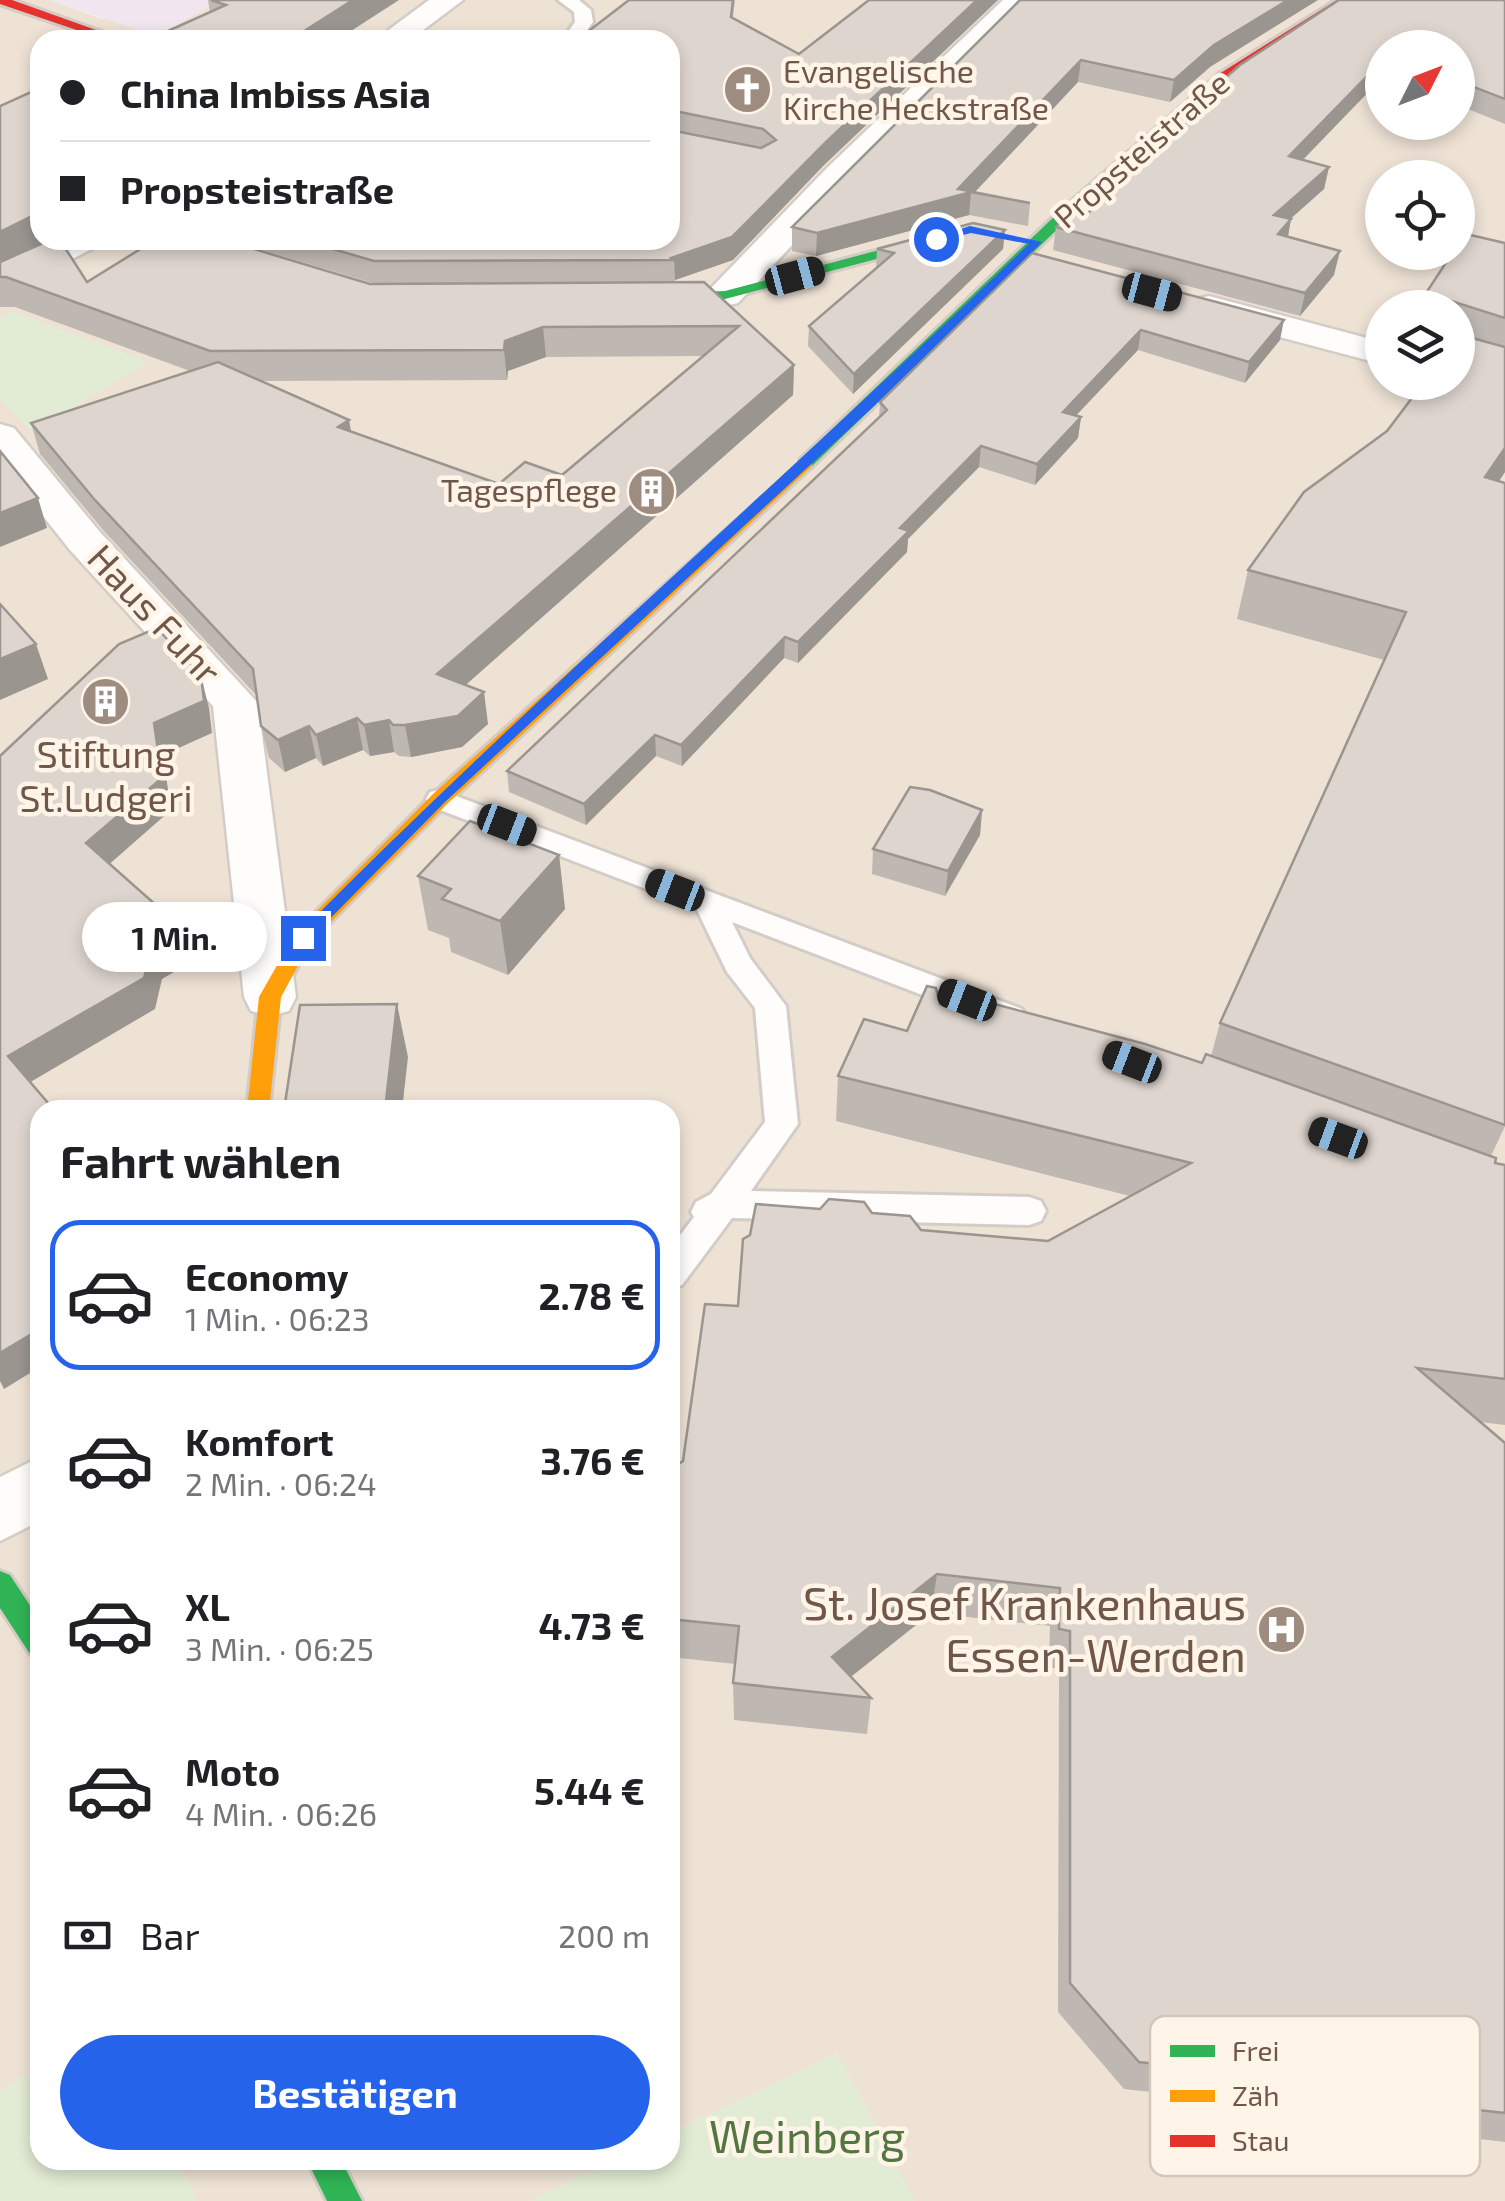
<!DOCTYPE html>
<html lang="de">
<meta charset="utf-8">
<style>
:root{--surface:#fff;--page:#f6f6f6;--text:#202124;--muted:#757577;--line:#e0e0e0;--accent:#2563eb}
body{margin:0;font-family:"Exo 2",sans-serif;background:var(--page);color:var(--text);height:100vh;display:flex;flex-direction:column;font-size:38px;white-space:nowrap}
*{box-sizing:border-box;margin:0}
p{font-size:32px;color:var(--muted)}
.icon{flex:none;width:55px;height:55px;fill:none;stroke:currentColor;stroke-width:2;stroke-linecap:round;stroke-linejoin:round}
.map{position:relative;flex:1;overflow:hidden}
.drawer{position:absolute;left:30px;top:1100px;width:650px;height:1070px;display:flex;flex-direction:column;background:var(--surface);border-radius:30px;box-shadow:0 5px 15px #0003}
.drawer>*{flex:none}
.hud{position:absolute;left:30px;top:30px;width:650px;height:220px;border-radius:30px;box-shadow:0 5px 15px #0003;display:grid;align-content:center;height:220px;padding:0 30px;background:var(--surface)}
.needle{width:65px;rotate:48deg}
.fabs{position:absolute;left:1365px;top:30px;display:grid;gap:20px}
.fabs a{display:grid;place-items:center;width:110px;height:110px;border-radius:50%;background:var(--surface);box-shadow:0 5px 15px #0003;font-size:50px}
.end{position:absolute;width:45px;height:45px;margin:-22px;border:12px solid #2563eb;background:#fff;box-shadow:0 0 0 5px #fff}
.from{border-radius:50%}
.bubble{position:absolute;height:70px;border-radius:35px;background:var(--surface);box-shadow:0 5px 15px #0003;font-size:32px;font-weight:700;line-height:70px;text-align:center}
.car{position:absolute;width:30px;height:60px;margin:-30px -15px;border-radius:12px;box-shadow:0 0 8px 2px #0007;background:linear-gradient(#222 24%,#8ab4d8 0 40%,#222 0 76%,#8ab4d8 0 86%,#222 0)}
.hud b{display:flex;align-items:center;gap:35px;height:95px;font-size:38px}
.hud b+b{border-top:2px solid var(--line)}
.hud i{width:25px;height:25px;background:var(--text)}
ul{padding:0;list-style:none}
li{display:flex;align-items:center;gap:30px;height:150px;margin:0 20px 15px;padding:0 10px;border:5px solid transparent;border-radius:30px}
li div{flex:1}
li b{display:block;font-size:38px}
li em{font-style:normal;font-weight:700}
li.active{border-color:var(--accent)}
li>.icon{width:90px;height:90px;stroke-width:1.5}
h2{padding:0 30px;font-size:45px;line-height:120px}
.pay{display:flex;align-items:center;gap:25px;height:110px;padding:0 30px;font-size:38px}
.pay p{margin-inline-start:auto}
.cta{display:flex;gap:20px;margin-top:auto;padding:20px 30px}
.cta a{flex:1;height:115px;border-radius:60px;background:var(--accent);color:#fff;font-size:40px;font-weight:700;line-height:115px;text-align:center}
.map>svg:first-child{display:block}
.residential{fill:#eee2d5;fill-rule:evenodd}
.education{fill:#f1e6f0}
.green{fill:#e2ebd3}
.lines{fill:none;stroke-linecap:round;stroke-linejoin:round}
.lane-casing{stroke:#d4ccc6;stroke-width:6}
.street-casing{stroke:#d4ccc6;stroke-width:5}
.fast-casing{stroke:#d4cbc4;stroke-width:6}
.slow-casing{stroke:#d4cbc4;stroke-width:6}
.jam-casing{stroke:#d4cbc4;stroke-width:6}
.lane{fill:#fefdfc;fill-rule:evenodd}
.street{fill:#fefdfc;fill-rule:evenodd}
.fast{fill:#30b455;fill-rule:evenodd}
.slow{fill:#ff9f0a;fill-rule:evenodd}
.jam{fill:#e5322d;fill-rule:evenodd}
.wall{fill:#bfb7b1;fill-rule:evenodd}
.shaded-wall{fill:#9b9590}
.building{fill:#ded5ce;stroke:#9b9590;stroke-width:2.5}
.route{fill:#2563eb}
.labels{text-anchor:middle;stroke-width:9;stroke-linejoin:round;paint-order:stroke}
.far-poi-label{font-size:32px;fill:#71574a;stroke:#fef5e8;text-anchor:start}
.far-street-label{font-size:32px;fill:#71574a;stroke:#fef5e8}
.street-label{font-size:38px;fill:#71574a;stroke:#fef5e8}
.poi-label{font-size:38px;fill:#71574a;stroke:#fef5e8}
.near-poi-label{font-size:45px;fill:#71574a;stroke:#fef5e8;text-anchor:end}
.near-park-label{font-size:45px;fill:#547742;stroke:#fef5e8}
.key{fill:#fef5e8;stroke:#d4c6b9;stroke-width:2.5}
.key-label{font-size:28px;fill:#71574a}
</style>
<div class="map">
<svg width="1505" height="2201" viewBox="0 0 1505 2201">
<rect width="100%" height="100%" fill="#f5efe8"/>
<g class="residential">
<path d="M0,0H50L102,19L221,0H1505V2201H914L837,2053L670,2133V1110H40V2067L0,2090ZM40,40H670V240H40ZM1382,48H1458V122H1382ZM1382,178H1458V252H1382ZM1382,308H1458V382H1382Z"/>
<polygon points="176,2160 615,2160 529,2201 197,2201"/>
</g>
<polygon class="education" points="50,0 221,0 156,36"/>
<g class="green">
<polygon points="12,311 149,362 32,432 0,400 0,318"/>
<polygon points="837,2053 914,2201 529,2201 615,2160 670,2160 670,2133"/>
<polygon points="40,2067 40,2160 176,2160 197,2201 0,2201 0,2090"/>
</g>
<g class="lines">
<defs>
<g id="lane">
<polygon points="558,0 579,0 591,10 593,22 580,40 562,40 575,22 574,12"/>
<polygon points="440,790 1022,1009 1027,1017 1022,1025 1011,1029 732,922 750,958 786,1006 798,1124 751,1191 1029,1197 1041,1201 1046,1211 1041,1221 1029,1225 732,1218 682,1285 670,1289 670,1248 694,1217 691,1212 696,1202 711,1194 765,1122 755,1008 727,972 696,908 430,806 426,799 430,792"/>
</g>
<g id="street">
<polygon points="429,0 463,0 410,40 375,40"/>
<polygon points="1003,0 1035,0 851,182 738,303 725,306 712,303 707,295 712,287 827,168"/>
<polygon points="58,240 101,240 96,247 0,295 0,270"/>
<polygon points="1209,296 1382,342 1382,364 1196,315 1191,307 1196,299"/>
<polygon points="0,424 14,428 100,532 258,703 296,997 289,1011 270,1016 251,1011 244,997 213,706 70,550 0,462"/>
<polygon points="40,1457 40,1521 0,1541 0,1477"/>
</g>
<g id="fast">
<polygon points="1175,112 1186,115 1070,217 812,466 800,466 800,460 1060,211"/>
<polygon points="947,232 952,233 952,239 725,299 646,302 639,298 646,294 725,291"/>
<polygon points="0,1571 10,1575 40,1621 40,1658 30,1654 0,1608"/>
<polygon points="307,2160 341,2160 362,2201 327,2201"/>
</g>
<polygon id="slow" points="806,458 812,460 812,466 447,804 311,942 281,997 269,1110 247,1110 259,997 296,932 433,794"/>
<g id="jam">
<polygon points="0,0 12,0 124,40 106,40 0,4"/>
<polygon points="1337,0 1351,0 1227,80 1185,118 1175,118 1175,112 1219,74"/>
</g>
</defs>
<use href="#lane" class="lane-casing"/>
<use href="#street" class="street-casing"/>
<use href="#fast" class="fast-casing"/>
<use href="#slow" class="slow-casing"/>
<use href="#jam" class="jam-casing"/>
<use href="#lane" class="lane"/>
<use href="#street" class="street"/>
<use href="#fast" class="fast"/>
<use href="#slow" class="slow"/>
<use href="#jam" class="jam"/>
</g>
<g class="wall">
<polygon points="208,0 399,0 210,12"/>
<path d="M629,0H735L733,18L799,54L869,0H998L824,165L733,260L675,280V282L794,365L793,395L465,685L488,724L462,747L411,757L399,756L394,752L370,756L363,750L323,766L316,758L285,772L269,758L261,726L257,696L103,530L40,454L31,423L190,371L15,307H0V106L40,240L87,282L376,284L228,240H670ZM703,356L562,475L499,484L351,431L349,420L259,381L507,380L508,371L546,357Z"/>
<polygon points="1020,0 1210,67 1170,102 1078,82 975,192 1030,203 1028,226 969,215 816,256 792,251 792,227"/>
<polygon points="1505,0 1505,124 1458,105 1458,48 1382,48 1382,87 1376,84 1303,160 1329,167 1324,189 1290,219 1288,237 1334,275 1300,316 1053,250 1056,227 1088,213 1211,101 1214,88"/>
<polygon points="1005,230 1003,249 853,394 808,346 809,326 876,268 877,249"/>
<polygon points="1505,243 1505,472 1499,481 1505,483 1505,1126 1491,1156 1495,1163 1505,1165 1505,1425 1480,1422 1505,1443 1505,2142 1337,2122 1337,2113 1124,2089 1058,2012 1059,1669 1049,1667 1050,1626 931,1613 851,1677 871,1698 867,1734 734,1720 733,1683 735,1664 670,1657 670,1470 683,1461 738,1306 872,1213 921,1230 1048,1241 1130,1196 836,1121 838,1076 907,1031 940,1004 953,1009 1202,1063 1211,1056 1220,1023 1384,660 1237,619 1248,570 1458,382 1458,308 1422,308 1426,293"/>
<polygon points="1032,253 1280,340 1245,383 1138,350 1076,416 1081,417 1078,438 1035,485 979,467 908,539 907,552 798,663 784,658 682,766 656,756 586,825 509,792 507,771 879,418 880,402"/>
<polygon points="982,810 980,835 945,896 872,874 873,849"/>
<polygon points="559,855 565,909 508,975 451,952 449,938 428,930 418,876"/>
</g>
<g class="shaded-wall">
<polygon points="353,0 399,0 337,40 290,40"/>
<polygon points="977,0 998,0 824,165 733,260 675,280 674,260 671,258 825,143"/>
<polygon points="1288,0 1318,0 1210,67 1170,102 1174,80 1214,45"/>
<polygon points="1081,60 1078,82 974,193 971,192 969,215 816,256 817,233 958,189"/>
<polygon points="1381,62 1376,84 1284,179 1289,156"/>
<polygon points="1329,167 1324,189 1269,238 1274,215"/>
<polygon points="40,199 40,240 50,240 0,266 0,232"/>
<polygon points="1291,219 1287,242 1278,234"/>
<polygon points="1005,230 1003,249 853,394 854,374"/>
<polygon points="1340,251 1334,275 1300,316 1305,293"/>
<polygon points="1284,320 1280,340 1245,383 1249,362"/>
<polygon points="543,327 546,357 508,371 507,380 504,350 505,341"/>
<polygon points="1141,330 1138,350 1060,432 1063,412"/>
<polygon points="794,365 793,395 442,706 437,674"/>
<polygon points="1081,417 1078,438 1035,485 1037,464"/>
<polygon points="349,420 354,451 338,427"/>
<polygon points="981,446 979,467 908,539 907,552 798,663 798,642 900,528"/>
<polygon points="1505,448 1505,472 1469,526 1485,477"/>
<polygon points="38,498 47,528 0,547 0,513"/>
<polygon points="785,637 784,658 682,766 681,745"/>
<polygon points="36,644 48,679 0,700 0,659"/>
<polygon points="201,676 209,708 212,733 163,755 171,810 97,875 86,843 154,723"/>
<polygon points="484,692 488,724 462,747 411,757 405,725"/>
<polygon points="357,718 363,750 323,766 316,735"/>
<polygon points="389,720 394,752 370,756 364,725"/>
<polygon points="309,726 316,758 285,772 278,740"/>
<polygon points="655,735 656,756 586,825 584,804"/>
<polygon points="982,810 980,835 945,896 948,871"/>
<polygon points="559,855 565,909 508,975 500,921"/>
<polygon points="183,929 193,961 162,979 155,1009 22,1087 8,1056 152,948"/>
<polygon points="397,1004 408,1057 402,1110 385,1110"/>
<polygon points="40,1329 40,1367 4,1389 0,1381 0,1353"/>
<polygon points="937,1574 931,1613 829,1694 832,1657"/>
</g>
<g class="building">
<polygon points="211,0 353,0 290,40 148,40 226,5"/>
<polygon points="629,0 733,0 731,17 799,54 869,0 977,0 825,143 732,237 671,258 674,260 374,261 302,240 670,240 670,130 761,148 776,140 763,129 670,110 670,40 577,40"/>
<polygon points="1020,0 1288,0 1214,45 1174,80 1081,60 958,189 1030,203 971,192 817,233 792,227"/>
<polygon points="1339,0 1505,0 1505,99 1458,81 1458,48 1382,48 1382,63 1381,62 1289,156 1329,167 1274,215 1291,219 1278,234 1340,251 1305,293 1056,227 1073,210 1088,213 1223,90 1214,88 1240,65"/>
<polygon points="40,88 40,199 36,202 40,208 40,212 0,232 0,106"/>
<polygon points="973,223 1005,230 854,374 809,326 894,253 877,249"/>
<polygon points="1466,234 1505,243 1505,318 1426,293 1453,252 1458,252 1458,246"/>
<polygon points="50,240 60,240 87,282 155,240 224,240 370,284 704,282 794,365 437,674 484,692 458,716 405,725 393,725 389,720 364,725 357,718 316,735 309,726 278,740 261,726 253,669 94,499 31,423 218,362 349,420 338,427 499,484 525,462 562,475 739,326 543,327 505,341 504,350 210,351 6,277 0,277 0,262"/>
<polygon points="1032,253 1284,320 1249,362 1141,330 1063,412 1081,417 1037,464 981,446 900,528 909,531 798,642 785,637 681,745 655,735 584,804 507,771 887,410 880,402"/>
<polygon points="1461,335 1505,347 1505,448 1485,477 1505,483 1505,1125 1220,1023 1406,612 1248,570 1304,492 1387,431 1424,382 1458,382 1458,339"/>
<polygon points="0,451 38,498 0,513"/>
<polygon points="0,604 36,644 0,659"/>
<polygon points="157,628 201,676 204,701 154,723 162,778 86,843 183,929 152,948 144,978 8,1056 54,1110 40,1110 40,1329 0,1353 0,756 119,644"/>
<polygon points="910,787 930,790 982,810 948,871 873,849"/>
<polygon points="470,821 559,855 500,921 442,899 451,889 418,876"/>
<polygon points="927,986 936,988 940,1004 953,1009 967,1005 972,998 1145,1044 1202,1063 1206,1054 1496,1158 1495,1163 1505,1165 1505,1379 1417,1368 1505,1443 1505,2113 1361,2097 1361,2088 1139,2062 1070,1983 1070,1631 1059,1629 1060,1588 937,1574 832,1657 871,1698 733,1683 739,1626 670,1619 670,1470 683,1461 705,1304 738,1306 743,1239 750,1235 756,1204 820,1209 829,1199 864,1202 872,1213 910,1216 921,1230 1048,1241 1191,1163 838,1076 864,1019 907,1031"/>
<polygon points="397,1004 385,1110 284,1110 300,1005"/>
</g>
<path class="route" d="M970,226L1042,242L873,407L445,802L308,941H298V934C534,696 788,476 1029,244L971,233L936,242L930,239Z"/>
<defs>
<symbol id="church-disc" viewBox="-11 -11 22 22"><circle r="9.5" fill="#9f8c81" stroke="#fef5e8"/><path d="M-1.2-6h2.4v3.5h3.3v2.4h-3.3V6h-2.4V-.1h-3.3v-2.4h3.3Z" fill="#fff"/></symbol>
<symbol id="building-disc" viewBox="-11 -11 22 22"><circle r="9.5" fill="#9f8c81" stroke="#fef5e8"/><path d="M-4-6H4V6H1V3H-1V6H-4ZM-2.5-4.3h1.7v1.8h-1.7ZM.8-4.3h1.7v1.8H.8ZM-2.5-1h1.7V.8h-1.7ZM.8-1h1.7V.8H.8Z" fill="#fff"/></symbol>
<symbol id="hospital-disc" viewBox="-11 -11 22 22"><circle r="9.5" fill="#9f8c81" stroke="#fef5e8"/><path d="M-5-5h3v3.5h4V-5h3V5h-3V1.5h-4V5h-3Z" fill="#fff"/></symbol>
</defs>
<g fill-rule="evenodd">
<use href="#church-disc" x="720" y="62" width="55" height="55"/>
<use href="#building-disc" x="624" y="464" width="55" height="55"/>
<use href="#building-disc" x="78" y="674" width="55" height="55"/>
<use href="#hospital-disc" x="1254" y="1602" width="55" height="55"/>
</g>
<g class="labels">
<g class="far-poi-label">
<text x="783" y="83">Evangelische<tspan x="783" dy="37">Kirche Heckstraße</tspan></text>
<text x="617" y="502" text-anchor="end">Tagespflege</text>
</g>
<g class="far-street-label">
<text transform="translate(1142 150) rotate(-41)" y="11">Propsteistraße</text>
</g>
<g class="street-label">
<text transform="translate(154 615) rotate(47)" y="13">Haus Fuhr</text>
</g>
<g class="poi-label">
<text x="106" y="768">Stiftung<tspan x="106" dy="44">St.Ludgeri</tspan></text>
</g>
<g class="near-poi-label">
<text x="1246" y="1620">St. Josef Krankenhaus<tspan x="1246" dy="52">Essen-Werden</tspan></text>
</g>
<g class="near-park-label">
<text x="807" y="2153">Weinberg</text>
</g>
</g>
<rect x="1150" y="2016" width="330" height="160" rx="15" class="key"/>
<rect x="1170" y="2045" width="45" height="12" fill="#30b455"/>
<rect x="1170" y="2090" width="45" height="12" fill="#ff9f0a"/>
<rect x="1170" y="2135" width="45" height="12" fill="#e5322d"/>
<g class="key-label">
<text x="1232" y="2061">Frei</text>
<text x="1232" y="2106">Zäh</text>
<text x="1232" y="2151">Stau</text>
</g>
</svg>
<div class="fabs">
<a><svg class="needle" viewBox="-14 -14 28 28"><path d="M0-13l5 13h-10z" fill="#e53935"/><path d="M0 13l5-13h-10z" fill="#757577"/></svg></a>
<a><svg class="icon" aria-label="locate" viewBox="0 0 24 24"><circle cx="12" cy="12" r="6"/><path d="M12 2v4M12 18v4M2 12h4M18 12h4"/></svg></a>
<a><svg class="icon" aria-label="layers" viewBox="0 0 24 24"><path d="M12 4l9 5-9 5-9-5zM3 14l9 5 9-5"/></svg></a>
</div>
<i class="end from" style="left:936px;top:239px"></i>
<i class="end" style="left:303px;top:938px"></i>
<div class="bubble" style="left:82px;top:902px;width:185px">1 Min.</div>
<i class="car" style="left:795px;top:276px;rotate:75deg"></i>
<i class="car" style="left:1152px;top:292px;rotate:105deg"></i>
<i class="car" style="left:507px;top:825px;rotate:111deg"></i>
<i class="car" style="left:675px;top:890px;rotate:291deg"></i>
<i class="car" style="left:967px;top:1000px;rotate:291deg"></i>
<i class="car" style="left:1132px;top:1062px;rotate:291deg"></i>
<i class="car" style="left:1338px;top:1138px;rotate:290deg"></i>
<div class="hud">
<b><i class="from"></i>China Imbiss Asia</b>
<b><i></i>Propsteistraße</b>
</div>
<section class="drawer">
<h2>Fahrt wählen</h2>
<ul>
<li class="active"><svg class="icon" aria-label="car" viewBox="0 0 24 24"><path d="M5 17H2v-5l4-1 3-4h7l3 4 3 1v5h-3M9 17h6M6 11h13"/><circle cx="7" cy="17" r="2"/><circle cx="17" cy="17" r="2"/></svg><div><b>Economy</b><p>1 Min. · 06:23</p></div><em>2.78 €</em></li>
<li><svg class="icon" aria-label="car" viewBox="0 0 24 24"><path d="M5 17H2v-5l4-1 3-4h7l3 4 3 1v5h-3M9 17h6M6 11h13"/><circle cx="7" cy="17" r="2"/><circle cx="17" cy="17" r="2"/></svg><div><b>Komfort</b><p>2 Min. · 06:24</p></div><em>3.76 €</em></li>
<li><svg class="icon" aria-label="car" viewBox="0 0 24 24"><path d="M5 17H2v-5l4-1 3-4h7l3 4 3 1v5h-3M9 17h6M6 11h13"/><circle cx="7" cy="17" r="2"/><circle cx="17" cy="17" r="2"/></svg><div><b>XL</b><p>3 Min. · 06:25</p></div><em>4.73 €</em></li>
<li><svg class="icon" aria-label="car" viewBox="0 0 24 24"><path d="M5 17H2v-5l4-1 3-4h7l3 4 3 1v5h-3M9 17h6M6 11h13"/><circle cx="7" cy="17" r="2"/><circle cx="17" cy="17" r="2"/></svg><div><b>Moto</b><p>4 Min. · 06:26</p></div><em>5.44 €</em></li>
</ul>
<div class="pay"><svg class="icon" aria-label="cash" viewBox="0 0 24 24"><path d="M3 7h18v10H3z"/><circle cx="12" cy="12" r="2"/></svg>Bar<p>200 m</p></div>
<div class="cta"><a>Bestätigen</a></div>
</section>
</div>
